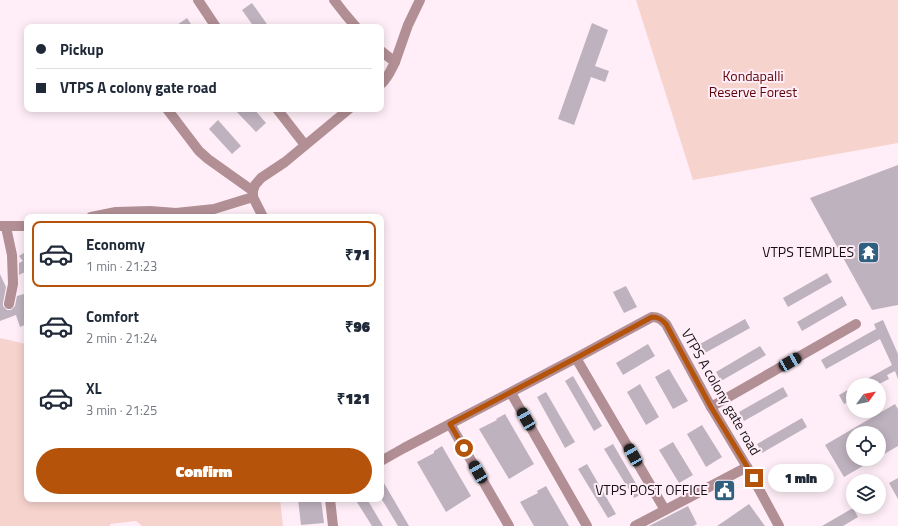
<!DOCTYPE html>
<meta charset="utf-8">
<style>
:root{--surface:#fff;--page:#f2f2f3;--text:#1f2937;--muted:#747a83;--line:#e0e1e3;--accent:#b45309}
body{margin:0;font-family:"Titillium Web",sans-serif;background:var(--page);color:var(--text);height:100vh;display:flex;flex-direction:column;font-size:15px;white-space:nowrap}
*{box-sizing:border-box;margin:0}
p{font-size:13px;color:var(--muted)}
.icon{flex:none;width:22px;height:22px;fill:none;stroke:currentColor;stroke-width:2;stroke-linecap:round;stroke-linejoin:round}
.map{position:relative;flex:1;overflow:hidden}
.sheet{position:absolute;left:24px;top:214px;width:360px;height:288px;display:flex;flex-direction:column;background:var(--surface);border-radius:8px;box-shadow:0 2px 10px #0003}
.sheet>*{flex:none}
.guide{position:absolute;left:24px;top:24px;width:360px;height:88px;border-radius:8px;box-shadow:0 2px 10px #0003;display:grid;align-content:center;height:88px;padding:0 12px;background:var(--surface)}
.needle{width:26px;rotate:57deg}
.buttons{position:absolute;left:846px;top:378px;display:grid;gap:8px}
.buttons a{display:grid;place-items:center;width:40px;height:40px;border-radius:50%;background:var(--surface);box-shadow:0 2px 10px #0003;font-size:20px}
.end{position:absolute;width:18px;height:18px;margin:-9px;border:5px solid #b45309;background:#fff;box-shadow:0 0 0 2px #fff}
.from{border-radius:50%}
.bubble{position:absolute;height:28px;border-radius:14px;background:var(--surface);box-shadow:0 2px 10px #0003;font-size:13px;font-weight:800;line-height:28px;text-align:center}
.car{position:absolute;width:12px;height:24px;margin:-12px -6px;border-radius:5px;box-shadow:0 0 3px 1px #0007;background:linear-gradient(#222 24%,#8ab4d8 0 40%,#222 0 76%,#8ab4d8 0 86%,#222 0)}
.guide b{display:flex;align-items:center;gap:14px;height:38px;font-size:15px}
.guide b+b{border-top:1px solid var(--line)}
.guide i{width:10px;height:10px;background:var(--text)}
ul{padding:7px 0 0;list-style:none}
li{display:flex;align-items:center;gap:12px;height:66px;margin:0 8px 6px;padding:0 4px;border:2px solid transparent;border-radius:8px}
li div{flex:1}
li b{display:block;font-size:15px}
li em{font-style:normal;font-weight:800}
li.selected{border-color:var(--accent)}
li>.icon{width:36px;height:36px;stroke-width:1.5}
.primary-button{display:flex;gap:8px;margin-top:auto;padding:8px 12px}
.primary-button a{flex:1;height:46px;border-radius:24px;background:var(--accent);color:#fff;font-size:16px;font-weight:800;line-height:46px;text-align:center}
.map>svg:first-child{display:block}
.green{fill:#f7d3ce}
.building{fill:#beb2bf}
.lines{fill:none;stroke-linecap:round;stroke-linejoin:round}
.minor{stroke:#b18f95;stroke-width:10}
.route{stroke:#b45309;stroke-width:5}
.labels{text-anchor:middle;stroke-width:4;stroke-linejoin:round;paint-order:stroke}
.park-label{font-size:14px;fill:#600507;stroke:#ffeef7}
.poi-label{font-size:14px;fill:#161013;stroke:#ffeef7;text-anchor:end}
.street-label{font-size:14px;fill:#161013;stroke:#ffeef7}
</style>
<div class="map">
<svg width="898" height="526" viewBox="0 0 898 526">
<rect width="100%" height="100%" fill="#ffeef7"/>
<g class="green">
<polygon points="636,0 898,0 898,143 693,180"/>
<polygon points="0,338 26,344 27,342 27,499 280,499 283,526 142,526 136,521 110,524 110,526 0,526"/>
</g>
<g class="building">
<polygon points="252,3 269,27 254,27 242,10"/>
<polygon points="187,18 193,27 174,27"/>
<polygon points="592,23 608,30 595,66 609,71 605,82 591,77 574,125 558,119"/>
<polygon points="234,109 254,109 266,123 256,132"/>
<polygon points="218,120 241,146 232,154 209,129"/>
<polygon points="898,165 898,305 872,310 810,198"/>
<polygon points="27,251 27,271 19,275 19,263 23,261 19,256"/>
<polygon points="827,273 832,282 788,307 783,298"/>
<polygon points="0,274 6,287 3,303 3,306 7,310 11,310 15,306 17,296 24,294 27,302 27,324 20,327 16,315 0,321"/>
<polygon points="626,286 637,307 624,313 613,292"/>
<polygon points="842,296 847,305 802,331 797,322"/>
<polygon points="745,319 750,328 705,353 700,344"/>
<polygon points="883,320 898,354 898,379 895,371 887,375 889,379 877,385 856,385 892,365 880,339 826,369 821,360 876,329 874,324"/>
<polygon points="648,344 655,356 623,375 616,363"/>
<polygon points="760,346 766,355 721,381 716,372"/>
<polygon points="669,369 688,401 673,409 655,377"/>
<polygon points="573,376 602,426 594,431 565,381"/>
<polygon points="640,384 659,417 646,425 627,392"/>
<polygon points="783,387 788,396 744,421 739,412"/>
<polygon points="853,387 853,399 844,404 839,395"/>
<polygon points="546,392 575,442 565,448 537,397"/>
<polygon points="895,404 898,409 898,446 879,457 879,433 853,433 853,459 875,459 844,477 825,445"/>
<polygon points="505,414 534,464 509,479 479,429 497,420 496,419"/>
<polygon points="802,418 807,427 762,453 757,444"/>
<polygon points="702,425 722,457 706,467 687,434"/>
<polygon points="673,442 693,475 679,483 659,450"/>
<polygon points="613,444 642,494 634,498 604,449"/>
<polygon points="442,446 471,496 446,512 417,462 434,453 434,451"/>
<polygon points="587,464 616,514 608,518 578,469"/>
<polygon points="381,478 409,526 398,526 381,498"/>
<polygon points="898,478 898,499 889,483"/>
<polygon points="546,486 569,526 534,526 520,502 538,493 537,491"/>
<polygon points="298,499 321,499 324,523 301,525"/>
<polygon points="355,499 367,499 383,526 372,526"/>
<polygon points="749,504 765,526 717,526 726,520"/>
<polygon points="688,506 697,524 693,526 649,526"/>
<polygon points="853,508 858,517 843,526 822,526"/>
</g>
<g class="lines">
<g class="minor">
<polyline points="198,0 216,27"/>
<polyline points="334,0 345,14 356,27"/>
<path d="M381,51L395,62C391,70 388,78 381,84"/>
<polyline points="395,62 408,25 420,0"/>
<polyline points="167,109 199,151 208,159 253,191"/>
<polyline points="277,109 305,145"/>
<polyline points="91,217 116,212 150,211 176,213 214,209 253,197"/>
<polyline points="263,217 253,197 253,191 255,185 261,178 285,162 349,109"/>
<polyline points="0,226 27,226"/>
<polyline points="6,227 12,255 13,284 9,304"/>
<polyline points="576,358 665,510"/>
<polyline points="511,393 587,526"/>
<polyline points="711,407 856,324"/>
<polyline points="450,424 509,526"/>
<path d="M381,461L404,448L576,358L652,317C658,317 661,319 666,324L711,407L747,467L779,526"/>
<polyline points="330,499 333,526"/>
<polyline points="635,526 747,467"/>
</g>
</g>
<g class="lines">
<path class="route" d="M464,448L450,424L576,358L652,317C658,317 661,319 666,324L711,407L754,478"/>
</g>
<defs>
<symbol id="temple-square" viewBox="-11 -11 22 22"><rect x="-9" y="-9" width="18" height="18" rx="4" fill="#30607f" stroke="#ffeef7"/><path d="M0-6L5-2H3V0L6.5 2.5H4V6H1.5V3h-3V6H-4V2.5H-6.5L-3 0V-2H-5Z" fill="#fff"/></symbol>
<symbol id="civic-square" viewBox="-11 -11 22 22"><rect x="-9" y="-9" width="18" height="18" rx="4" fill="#30607f" stroke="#ffeef7"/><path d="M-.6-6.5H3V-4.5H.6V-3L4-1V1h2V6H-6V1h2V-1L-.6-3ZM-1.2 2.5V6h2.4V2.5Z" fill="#fff"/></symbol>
</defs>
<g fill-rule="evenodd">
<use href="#temple-square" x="856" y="240" width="25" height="25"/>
<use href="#civic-square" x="712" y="478" width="25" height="25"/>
</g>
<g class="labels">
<g class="park-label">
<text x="753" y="81">Kondapalli<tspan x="753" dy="16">Reserve Forest</tspan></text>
</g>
<g class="poi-label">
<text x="854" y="257">VTPS TEMPLES</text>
<text x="708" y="495">VTPS POST OFFICE</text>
</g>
<g class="street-label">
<text transform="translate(721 392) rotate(60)" y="5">VTPS A colony gate road</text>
</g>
</g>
</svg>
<div class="buttons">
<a><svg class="needle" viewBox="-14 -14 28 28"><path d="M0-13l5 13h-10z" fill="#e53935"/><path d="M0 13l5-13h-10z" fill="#747a83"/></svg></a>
<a><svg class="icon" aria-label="locate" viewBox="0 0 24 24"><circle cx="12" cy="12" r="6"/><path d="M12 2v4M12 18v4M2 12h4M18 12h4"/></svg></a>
<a><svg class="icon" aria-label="layers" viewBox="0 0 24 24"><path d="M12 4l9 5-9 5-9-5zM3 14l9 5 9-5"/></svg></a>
</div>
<i class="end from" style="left:464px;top:448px"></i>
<i class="end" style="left:754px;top:478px"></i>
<div class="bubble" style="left:768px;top:464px;width:66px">1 min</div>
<i class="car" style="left:790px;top:362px;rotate:60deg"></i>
<i class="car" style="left:526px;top:419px;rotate:330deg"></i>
<i class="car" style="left:633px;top:455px;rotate:330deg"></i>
<i class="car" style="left:478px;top:472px;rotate:330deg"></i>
<div class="guide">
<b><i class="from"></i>Pickup</b>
<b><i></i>VTPS A colony gate road</b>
</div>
<section class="sheet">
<ul>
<li class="selected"><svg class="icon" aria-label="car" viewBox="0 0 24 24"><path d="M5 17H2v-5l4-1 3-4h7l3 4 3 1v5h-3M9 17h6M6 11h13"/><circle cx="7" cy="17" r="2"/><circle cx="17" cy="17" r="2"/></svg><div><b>Economy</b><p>1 min · 21:23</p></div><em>₹71</em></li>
<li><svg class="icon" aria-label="car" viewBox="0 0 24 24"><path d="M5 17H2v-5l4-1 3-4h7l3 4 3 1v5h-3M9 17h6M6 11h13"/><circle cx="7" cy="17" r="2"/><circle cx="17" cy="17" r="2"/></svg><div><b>Comfort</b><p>2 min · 21:24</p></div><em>₹96</em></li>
<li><svg class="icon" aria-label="car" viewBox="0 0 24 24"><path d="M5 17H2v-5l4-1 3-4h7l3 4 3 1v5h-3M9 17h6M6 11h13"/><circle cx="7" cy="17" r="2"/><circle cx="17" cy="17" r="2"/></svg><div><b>XL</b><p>3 min · 21:25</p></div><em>₹121</em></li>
</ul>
<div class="primary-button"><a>Confirm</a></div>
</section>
</div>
